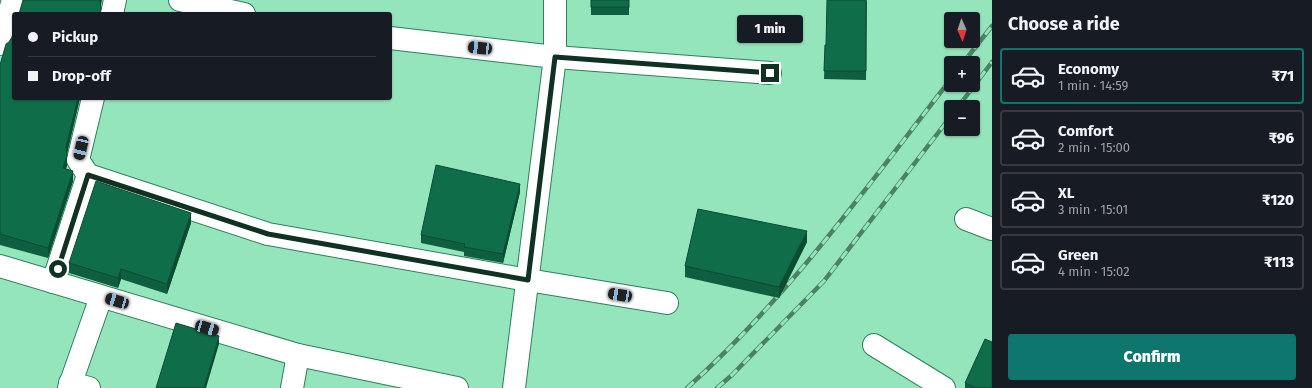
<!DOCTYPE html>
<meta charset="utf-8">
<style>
:root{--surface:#171b24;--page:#242831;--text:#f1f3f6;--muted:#9ea1a6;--line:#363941;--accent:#0f766e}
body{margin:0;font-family:"Fira Sans",sans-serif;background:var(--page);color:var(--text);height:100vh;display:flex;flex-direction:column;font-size:15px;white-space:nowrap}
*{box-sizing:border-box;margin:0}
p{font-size:13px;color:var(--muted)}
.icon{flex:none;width:22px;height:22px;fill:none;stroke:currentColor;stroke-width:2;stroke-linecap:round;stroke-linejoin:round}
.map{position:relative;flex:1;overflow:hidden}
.details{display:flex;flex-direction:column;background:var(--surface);width:320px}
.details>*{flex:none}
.top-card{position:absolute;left:12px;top:12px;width:380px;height:88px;border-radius:4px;box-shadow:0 1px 3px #0004;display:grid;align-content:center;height:88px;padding:0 16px;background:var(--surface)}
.needle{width:26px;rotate:177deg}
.buttons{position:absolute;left:944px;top:12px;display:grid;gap:8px}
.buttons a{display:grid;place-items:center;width:36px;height:36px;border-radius:4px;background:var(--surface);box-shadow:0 1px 3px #0004;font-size:20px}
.end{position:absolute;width:18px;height:18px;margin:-9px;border:5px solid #103223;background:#fff;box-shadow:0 0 0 2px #fff}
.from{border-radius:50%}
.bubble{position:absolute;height:28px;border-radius:4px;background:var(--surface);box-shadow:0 1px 3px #0004;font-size:13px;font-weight:800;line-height:28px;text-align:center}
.car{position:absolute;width:12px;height:24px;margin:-12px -6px;border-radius:5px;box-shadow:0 0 3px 1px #0007;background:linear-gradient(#222 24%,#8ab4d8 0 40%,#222 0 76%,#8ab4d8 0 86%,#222 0)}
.top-card b{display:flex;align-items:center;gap:14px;height:38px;font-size:15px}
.top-card b+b{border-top:1px solid var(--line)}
.top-card i{width:10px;height:10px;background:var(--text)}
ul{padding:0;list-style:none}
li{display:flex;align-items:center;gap:12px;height:56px;margin:0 8px 6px;padding:0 8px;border:2px solid var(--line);border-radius:4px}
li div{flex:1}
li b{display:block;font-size:15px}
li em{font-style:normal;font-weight:800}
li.selected{border-color:var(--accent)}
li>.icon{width:36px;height:36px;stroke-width:1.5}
h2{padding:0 16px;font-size:18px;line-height:48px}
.cta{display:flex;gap:8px;margin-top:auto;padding:8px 16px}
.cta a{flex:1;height:46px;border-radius:4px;background:var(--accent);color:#fff;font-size:16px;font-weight:800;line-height:46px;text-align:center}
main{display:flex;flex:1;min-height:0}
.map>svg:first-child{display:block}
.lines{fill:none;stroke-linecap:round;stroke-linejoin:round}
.minor-casing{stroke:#2d805b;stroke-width:24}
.minor{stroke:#fff;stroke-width:22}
.rail-casing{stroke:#4b8267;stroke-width:4.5}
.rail{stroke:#94e5bc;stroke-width:3;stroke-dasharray:9;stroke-linecap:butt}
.wall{fill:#0e5e3f}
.shaded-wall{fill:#0b4c33}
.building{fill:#106d49;stroke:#0b4c33}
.route{stroke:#103223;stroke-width:5}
</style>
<main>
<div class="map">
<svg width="992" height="388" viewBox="0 0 992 388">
<rect width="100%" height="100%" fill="#94e5bc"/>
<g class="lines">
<defs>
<g id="minor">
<polyline points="180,0 244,14"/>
<polyline points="112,14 115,0"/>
<polyline points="390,38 555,57 770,73"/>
<polyline points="0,44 13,0"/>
<polyline points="93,98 78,160 88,175 268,234 528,280 667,303"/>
<polyline points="966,219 992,229"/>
<polyline points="0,266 298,355 457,388"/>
<polyline points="53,282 88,175"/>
<polyline points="874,345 944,388"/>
<polyline points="70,383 89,388"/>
<polyline points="69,388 101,297"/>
<polyline points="292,388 298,355"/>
<polyline points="514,388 555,57 555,0"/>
</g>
</defs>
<use href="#minor" class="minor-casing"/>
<use href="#minor" class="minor"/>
<defs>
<g id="rail">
<polyline points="963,63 992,26"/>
<polyline points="958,107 992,62"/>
<path d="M687,388C788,298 868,185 951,79"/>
<polyline points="717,388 732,375 824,281 951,116"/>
</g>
</defs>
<use href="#rail" class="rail-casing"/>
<use href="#rail" class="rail"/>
</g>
<g class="wall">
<rect x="591" y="0" width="38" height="15"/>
<polygon points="867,0 866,80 824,79 825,45 826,45"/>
<polygon points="9,42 14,98 80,98 67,154 67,165 66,169 73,181 48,258 0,245 0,65"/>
<polygon points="520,192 503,263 464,256 464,252 421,243 421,235"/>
<polygon points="191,223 167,294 121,279 118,288 69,273 69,263"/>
<polygon points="807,242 779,298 685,277 685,266"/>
<polygon points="965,383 992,388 965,388"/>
</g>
<g class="shaded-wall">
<polygon points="100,0 102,0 100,11"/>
<polygon points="78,98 80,98 66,157 66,147"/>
<polygon points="67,155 67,165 63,179 63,168"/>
<polygon points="73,171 73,181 48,258 48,248"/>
<polygon points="520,184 520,192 503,263 503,254"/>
<polygon points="191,213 191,223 167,294 167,284"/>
<polygon points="807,231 807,242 779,298 779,287"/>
<polygon points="121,269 121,279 118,288 118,278"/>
<polygon points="219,336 219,344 206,388 204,388"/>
</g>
<g class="building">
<polygon points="23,0 100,0 101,9 99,14 19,14"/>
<rect x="591" y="0" width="38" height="7"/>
<polygon points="827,0 866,0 866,71 824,71 825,45 826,45"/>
<polygon points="14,30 14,98 78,98 66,147 67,155 63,168 73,171 48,248 0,234 0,65 6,44 9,42 12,37"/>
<polygon points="436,165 520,184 503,254 464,247 465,244 421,235"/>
<polygon points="96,181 191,213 167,284 121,269 118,278 69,263"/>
<polygon points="698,209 807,231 779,287 685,266"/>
<polygon points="176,323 219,336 204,388 156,388"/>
<polygon points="985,339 992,342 992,388 976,388 965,383"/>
</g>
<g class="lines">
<polyline class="route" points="58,269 88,175 268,234 528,280 555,57 770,73"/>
</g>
</svg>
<div class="buttons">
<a><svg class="needle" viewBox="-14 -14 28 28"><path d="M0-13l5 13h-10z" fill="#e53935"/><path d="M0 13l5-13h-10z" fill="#9ea1a6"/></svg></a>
<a>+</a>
<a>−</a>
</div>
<i class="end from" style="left:58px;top:269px"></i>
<i class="end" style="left:770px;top:73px"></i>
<div class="bubble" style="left:737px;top:15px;width:66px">1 min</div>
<i class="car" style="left:480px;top:48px;rotate:276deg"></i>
<i class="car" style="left:81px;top:148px;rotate:193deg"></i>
<i class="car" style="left:620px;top:295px;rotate:279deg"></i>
<i class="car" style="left:117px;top:301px;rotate:286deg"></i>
<i class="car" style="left:207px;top:328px;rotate:106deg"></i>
<div class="top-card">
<b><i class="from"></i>Pickup</b>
<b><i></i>Drop-off</b>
</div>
</div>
<section class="details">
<h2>Choose a ride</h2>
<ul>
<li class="selected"><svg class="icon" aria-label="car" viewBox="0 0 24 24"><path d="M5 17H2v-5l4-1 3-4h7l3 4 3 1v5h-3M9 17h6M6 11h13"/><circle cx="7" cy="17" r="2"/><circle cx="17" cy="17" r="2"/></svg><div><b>Economy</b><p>1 min · 14:59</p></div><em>₹71</em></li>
<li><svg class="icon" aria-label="car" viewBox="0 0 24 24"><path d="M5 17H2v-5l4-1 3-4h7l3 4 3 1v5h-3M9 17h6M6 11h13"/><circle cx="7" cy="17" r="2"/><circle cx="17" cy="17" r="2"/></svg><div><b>Comfort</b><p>2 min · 15:00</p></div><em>₹96</em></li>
<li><svg class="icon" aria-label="car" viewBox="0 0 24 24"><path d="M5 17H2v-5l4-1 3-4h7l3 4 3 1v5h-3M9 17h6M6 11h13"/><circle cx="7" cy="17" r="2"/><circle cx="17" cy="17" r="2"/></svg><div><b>XL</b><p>3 min · 15:01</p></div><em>₹120</em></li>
<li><svg class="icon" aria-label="car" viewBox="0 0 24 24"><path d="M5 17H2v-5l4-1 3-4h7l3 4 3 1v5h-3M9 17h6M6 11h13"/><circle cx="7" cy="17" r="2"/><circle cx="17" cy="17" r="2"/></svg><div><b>Green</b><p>4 min · 15:02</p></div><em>₹113</em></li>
</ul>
<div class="cta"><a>Confirm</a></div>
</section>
</main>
